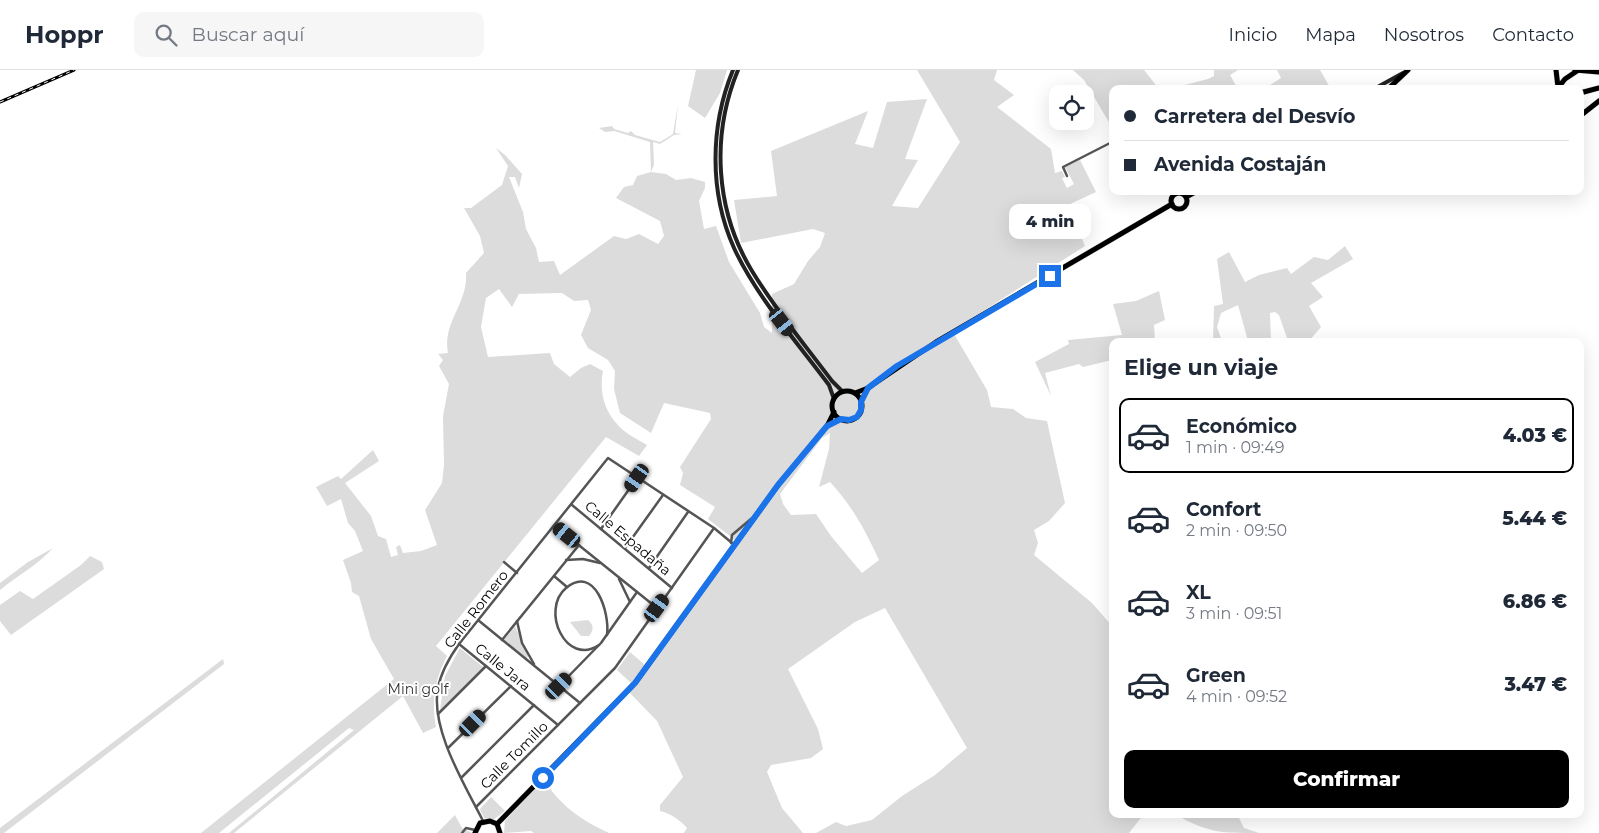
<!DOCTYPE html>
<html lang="es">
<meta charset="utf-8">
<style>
:root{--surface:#fff;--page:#f6f6f7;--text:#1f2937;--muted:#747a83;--line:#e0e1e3;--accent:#000}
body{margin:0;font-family:Montserrat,sans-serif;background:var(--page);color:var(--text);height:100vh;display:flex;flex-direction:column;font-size:19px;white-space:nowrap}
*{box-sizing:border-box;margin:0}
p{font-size:16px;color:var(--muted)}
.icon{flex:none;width:28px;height:28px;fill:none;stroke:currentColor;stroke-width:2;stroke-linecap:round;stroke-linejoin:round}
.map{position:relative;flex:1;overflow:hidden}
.panel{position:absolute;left:1109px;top:268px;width:475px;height:480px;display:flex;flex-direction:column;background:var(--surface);border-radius:10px;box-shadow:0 5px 20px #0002}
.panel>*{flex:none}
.hud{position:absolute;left:1109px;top:15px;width:475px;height:110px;border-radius:10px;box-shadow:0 5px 20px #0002;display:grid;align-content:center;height:110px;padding:0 15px;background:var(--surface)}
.controls{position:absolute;left:1049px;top:15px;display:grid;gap:10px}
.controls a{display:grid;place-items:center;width:45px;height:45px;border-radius:10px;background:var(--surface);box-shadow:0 5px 20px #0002;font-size:25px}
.end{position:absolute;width:22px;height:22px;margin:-11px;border:6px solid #1a73e8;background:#fff;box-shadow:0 0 0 2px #fff}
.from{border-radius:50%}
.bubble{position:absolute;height:35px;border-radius:10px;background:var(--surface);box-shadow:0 5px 20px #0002;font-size:16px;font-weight:800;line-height:35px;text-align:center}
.car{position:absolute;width:15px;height:30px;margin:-15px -8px;border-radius:6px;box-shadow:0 0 4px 1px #0007;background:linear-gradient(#222 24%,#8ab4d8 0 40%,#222 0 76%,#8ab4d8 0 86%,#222 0)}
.hud b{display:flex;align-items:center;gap:18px;height:48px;font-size:19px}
.hud b+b{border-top:1px solid var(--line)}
.hud i{width:12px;height:12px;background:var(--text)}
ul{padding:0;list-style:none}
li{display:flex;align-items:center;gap:15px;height:75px;margin:0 10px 8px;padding:0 5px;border:2px solid transparent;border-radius:10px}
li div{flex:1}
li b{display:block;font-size:19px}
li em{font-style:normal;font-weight:800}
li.selected{border-color:var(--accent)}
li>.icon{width:45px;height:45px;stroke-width:1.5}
h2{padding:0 15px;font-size:22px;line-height:60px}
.button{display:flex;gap:10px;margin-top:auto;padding:10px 15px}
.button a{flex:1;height:58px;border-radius:10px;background:var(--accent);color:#fff;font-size:20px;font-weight:800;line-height:58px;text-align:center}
header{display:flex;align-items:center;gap:30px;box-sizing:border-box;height:70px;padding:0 25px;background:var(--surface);border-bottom:1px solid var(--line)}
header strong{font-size:24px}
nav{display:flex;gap:28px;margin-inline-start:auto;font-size:18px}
.search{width:350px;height:45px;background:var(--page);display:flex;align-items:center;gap:12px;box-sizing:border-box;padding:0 18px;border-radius:10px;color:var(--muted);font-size:19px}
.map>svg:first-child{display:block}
.green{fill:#dcdcdc;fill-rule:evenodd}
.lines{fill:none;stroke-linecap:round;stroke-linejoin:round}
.highway-casing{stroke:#dbdbdb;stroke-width:6}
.street{stroke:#555;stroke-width:2.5}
.secondary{stroke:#222;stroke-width:4}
.highway{stroke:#000;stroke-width:5}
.rail-casing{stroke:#000;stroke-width:3}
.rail{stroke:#fff;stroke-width:1;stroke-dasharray:4;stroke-linecap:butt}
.route{stroke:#1a73e8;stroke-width:6}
.labels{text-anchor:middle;stroke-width:4;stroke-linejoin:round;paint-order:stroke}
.street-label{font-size:14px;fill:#000;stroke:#fff}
.park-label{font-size:14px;fill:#333;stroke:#fff}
</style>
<header>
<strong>Hoppr</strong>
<div class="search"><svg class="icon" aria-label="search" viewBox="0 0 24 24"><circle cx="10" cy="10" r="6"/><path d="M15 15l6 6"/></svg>Buscar aquí</div>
<nav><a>Inicio</a><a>Mapa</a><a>Nosotros</a><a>Contacto</a></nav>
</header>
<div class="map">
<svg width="1599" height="763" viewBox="0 0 1599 763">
<rect width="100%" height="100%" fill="#fff"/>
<g class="green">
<polygon points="696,0 727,0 720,23 705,48 688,36"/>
<path d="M917,0H997L994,10L1014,25L997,37L1051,79L1055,103L1062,101L1065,107L1062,108L1067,118L1074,114L1065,97L1080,90L1096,122L1068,135L1085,176L905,291L926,282L954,264L987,320L991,337L1013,339L1026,348L1047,351L1065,433L1049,451L1034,460L1038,473L1034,485L1092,533L1112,556V744H1144L1129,763H816L836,752L846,756L872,750L902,726L935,705L967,678L885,538L855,552L788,599L818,659L823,679L811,688L771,695L767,702L782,738L803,763H684L687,758C680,750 670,743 660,741V735L683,707L657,651L628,621L739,470H735L708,449L715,437L680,415L683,403L680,397L711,349L710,343L664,333L651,363L620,343L614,319L615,301L608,290L588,278L581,265L591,240L588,230L574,231L562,223L519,224L512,237L499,219L486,228L481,257L488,287L550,283L554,294L570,307L581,298L590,294L603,301C599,320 604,340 617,354C624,363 637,369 647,375L639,386L606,367L436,576L447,586C435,609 431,631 436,657L423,663L403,626L234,763H229L354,660L349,658L219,763H201L394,609L371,569L359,526L352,522L351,513L343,490L363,481L355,461L348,453L341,429L327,436L316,417L338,406L341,409L373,380L379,391L345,413L371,446L378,466L386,469L391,487L398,485L396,477L400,475L403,483L421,481L437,475L425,440L442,413L444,395L443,346L449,314L439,296L443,290L438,284L448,283C442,252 468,234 466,203L484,183L480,166L464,138H471L502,115L508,96L496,78L505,85L522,104L519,118L515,107H509L523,142L526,159L536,178L539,192L554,191L560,205L614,166L626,169L639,164L658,174L664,166L660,151L616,128L624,117L633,115L637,106L651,102L650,72L614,61L605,62L599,58L612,56L614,59L628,63L631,61L635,65L660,72L673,64L678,34L675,63L682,64L674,65L660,74L653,72L654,95L651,102L666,104L676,110L691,108L705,112V118L699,131L704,159L716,156L729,192L760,243L764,257L772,263V224L794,214L808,191L820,177L825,163L813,159L741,173L734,130L777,126L771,81L868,41L855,74L873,78L887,32L927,29L905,89L918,90L892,136L918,138L960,72ZM830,363L829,379L819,417L830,412C853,437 865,460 879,490L862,503L831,466L816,444L791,445L783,434L780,424L822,368Z"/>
<polygon points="1073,0 1144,0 1159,19 1112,19 1112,49 1110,54 1084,10"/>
<polygon points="1214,0 1238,0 1230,5 1238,19 1169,19 1208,9 1214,6"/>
<polygon points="1277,0 1320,0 1331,19 1264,19 1281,8"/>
<polygon points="1345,176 1353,189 1311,213 1323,227 1309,236 1321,257 1309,271 1288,271 1279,245 1275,242 1270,243 1271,271 1248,271 1238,235 1221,243 1217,257 1222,271 1213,271 1214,236 1223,234 1217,189 1229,182 1245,212 1259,205 1287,198 1291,204 1314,187 1328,190"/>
<polygon points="1159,221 1165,250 1154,255 1155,271 1112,271 1112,290 1083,297 1079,294 1045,303 1051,326 1035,292 1069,274 1068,270 1122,265 1113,234 1136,231"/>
<path d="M53,478C39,494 17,506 0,520V513L28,492Z"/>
<polygon points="90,486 102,492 104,499 11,565 0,551 0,535 20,521 33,529 81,495"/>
<path d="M588,550C594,555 594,560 589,566H581L570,552Z"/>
<polygon points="515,556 528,586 527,588 504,570"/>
<polygon points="460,578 483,597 440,640 445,606"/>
<polygon points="630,582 645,595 631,613 617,600"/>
<polygon points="223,589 224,594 4,763 0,763 0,758"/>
<path d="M543,708C559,735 581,750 609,763H534L531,761L504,763L505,751Z"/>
<polygon points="491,727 505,741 493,750 484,748 480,739"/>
<path d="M1174,744H1237L1244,758L1259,763C1219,763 1209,763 1174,744Z"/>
<polygon points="455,745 462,758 472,763 437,763"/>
</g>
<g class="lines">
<defs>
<g id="highway">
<polyline points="1556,0 1558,17"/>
<polyline points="1575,0 1599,2"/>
<polyline points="1388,19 1408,0"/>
<polyline points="1557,19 1565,9 1577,1"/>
<polyline points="1580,23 1599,18"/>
<polyline points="1580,46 1599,31"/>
<circle cx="1179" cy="131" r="8"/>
<polyline points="1186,127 1197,121"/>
<circle cx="847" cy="336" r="15"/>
<polyline points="855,323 868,318 936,272 1172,134"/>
<polyline points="497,754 635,613 778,415 827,356 834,342"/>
<polyline points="475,763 480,753 490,751 497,754 500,763"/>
</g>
</defs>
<use href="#highway" class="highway-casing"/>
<g class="street">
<polyline points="1067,106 1063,97 1112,72"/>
<polyline points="572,435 672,518"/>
<polyline points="555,456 657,538"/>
<polyline points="601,459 637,408"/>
<polyline points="731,473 732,465 752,448"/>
<polyline points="625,478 663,425"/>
<polyline points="566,490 583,489 600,493"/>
<polyline points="504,492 517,503"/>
<polyline points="649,498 688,442"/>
<polyline points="554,506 567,517"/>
<polyline points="619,509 630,532"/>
<polyline points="478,550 580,633"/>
<polyline points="517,551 522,573 534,594"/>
<polyline points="502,570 579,475"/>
<polyline points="459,574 558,655"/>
<path d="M599,575C566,597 540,540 566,518C595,494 610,543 607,565"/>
<polyline points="559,616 601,573 637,522"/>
<polyline points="438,644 486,596"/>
<polyline points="448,678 511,616"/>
<polyline points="462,707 534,635"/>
<polyline points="476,737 615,598 714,458"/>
<path d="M483,751C465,715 430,659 438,618C441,602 449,588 459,574L608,388L714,458L732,473"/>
<polyline points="462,763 466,758 475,760"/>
</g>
<g class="secondary">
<path d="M733,0C710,56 709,122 734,178C756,226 797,272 829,315L834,329"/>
<path d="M738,0C711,65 715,140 752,201C775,239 805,275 832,311L843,322"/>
<polyline points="1374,19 1403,3"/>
<polyline points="1180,123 1184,121"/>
</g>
<use href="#highway" class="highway"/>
<defs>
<polyline id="rail" points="0,32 74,0"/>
</defs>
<use href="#rail" class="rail-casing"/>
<use href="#rail" class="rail"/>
</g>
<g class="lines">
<polyline class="route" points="543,708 635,613 778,415 827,356 841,349 849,350 857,347 861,340 861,332 868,318 897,296 1050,206"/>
</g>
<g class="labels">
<g class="street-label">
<text transform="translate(628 468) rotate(40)" y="5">Calle Espadaña</text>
<text transform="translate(476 539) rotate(-52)" y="5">Calle Romero</text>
<text transform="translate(503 597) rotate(39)" y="5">Calle Jara</text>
<text transform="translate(514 685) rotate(-45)" y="5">Calle Tomillo</text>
</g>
<g class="park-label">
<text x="418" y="624">Mini golf</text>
</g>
</g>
</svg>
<div class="controls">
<a><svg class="icon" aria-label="locate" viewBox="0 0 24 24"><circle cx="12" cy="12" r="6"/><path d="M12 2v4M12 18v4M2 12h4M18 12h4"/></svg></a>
</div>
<i class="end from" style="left:543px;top:708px"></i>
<i class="end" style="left:1050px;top:206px"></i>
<div class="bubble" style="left:1009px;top:134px;width:82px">4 min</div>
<i class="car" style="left:782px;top:252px;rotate:143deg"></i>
<i class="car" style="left:637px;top:408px;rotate:215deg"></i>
<i class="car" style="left:567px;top:465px;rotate:309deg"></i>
<i class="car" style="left:657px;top:538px;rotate:36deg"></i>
<i class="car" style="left:559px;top:616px;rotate:45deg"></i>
<i class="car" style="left:473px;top:653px;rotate:45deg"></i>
<div class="hud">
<b><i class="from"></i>Carretera del Desvío</b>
<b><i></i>Avenida Costaján</b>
</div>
<section class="panel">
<h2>Elige un viaje</h2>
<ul>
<li class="selected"><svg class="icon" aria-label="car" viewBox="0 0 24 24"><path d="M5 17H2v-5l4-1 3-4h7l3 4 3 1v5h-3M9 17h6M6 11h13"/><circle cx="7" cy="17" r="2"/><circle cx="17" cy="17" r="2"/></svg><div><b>Económico</b><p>1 min · 09:49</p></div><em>4.03 €</em></li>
<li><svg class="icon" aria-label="car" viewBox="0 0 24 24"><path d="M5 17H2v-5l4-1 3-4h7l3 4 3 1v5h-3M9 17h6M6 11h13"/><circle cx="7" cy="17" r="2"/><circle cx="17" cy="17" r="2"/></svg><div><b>Confort</b><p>2 min · 09:50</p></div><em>5.44 €</em></li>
<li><svg class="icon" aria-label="car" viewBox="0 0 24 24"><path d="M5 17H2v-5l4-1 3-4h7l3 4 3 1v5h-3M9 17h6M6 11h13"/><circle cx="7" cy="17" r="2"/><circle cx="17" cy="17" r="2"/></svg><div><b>XL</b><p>3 min · 09:51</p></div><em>6.86 €</em></li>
<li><svg class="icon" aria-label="car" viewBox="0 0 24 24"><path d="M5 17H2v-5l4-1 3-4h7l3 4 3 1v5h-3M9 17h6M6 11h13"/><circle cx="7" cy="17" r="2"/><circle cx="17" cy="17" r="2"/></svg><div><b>Green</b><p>4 min · 09:52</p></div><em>3.47 €</em></li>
</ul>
<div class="button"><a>Confirmar</a></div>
</section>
</div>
